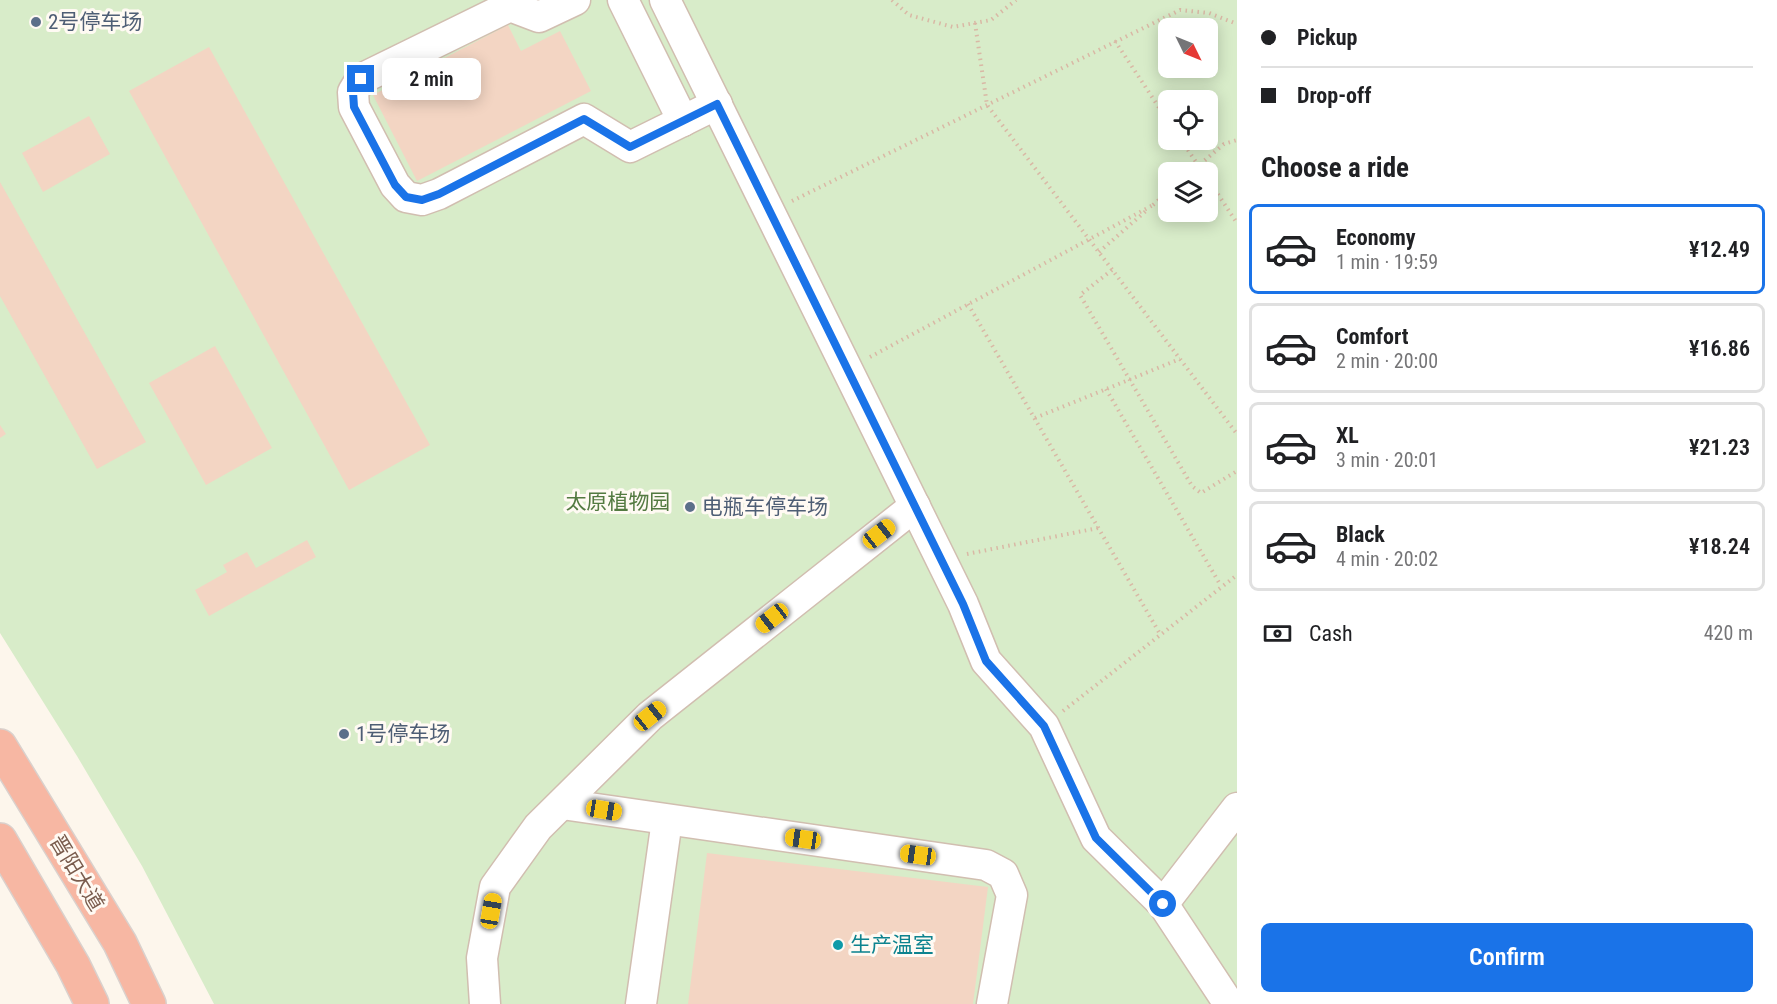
<!DOCTYPE html>
<meta charset="utf-8">
<style>
:root{--surface:#fff;--page:#f2f2f2;--text:#202124;--muted:#757577;--line:#e0e0e0;--accent:#1a73e8}
body{margin:0;font-family:"Roboto Condensed","Noto Sans SC",sans-serif;background:var(--page);color:var(--text);height:100vh;display:flex;flex-direction:column;font-size:22px;white-space:nowrap}
*{box-sizing:border-box;margin:0}
p{font-size:20px;color:var(--muted)}
.icon{flex:none;width:33px;height:33px;fill:none;stroke:currentColor;stroke-width:2;stroke-linecap:round;stroke-linejoin:round}
.map{position:relative;flex:1;overflow:hidden}
.side{display:flex;flex-direction:column;background:var(--surface);width:540px}
.side>*{flex:none}
.hud{display:grid;align-content:center;height:132px;padding:0 24px;background:var(--surface)}
.needle{width:39px;rotate:133deg}
.tools{position:absolute;left:1158px;top:18px;display:grid;gap:12px}
.tools a{display:grid;place-items:center;width:60px;height:60px;border-radius:9px;background:var(--surface);box-shadow:0 3px 15px #0003;font-size:30px}
.end{position:absolute;width:27px;height:27px;margin:-14px;border:8px solid #1a73e8;background:#fff;box-shadow:0 0 0 3px #fff}
.from{border-radius:50%}
.bubble{position:absolute;height:42px;border-radius:9px;background:var(--surface);box-shadow:0 3px 15px #0003;font-size:20px;font-weight:600;line-height:42px;text-align:center}
.car{position:absolute;width:18px;height:36px;margin:-18px -9px;border-radius:8px;box-shadow:0 0 4px 2px #0007;background:linear-gradient(#f5c518 24%,#345 0 40%,#f5c518 0 76%,#345 0 86%,#f5c518 0)}
.hud b{display:flex;align-items:center;gap:21px;height:57px;font-size:22px}
.hud b+b{border-top:2px solid var(--line)}
.hud i{width:15px;height:15px;background:var(--text)}
ul{padding:0;list-style:none}
li{display:flex;align-items:center;gap:18px;height:90px;margin:0 12px 9px;padding:0 12px;border:3px solid var(--line);border-radius:9px}
li div{flex:1}
li b{display:block;font-size:22px}
li em{font-style:normal;font-weight:600}
li.on{border-color:var(--accent)}
li>.icon{width:54px;height:54px;stroke-width:1.5}
h2{padding:0 24px;font-size:27px;line-height:72px}
.pay{display:flex;align-items:center;gap:15px;height:66px;padding:0 24px;font-size:22px}
.pay p{margin-inline-start:auto}
.action{display:flex;gap:12px;margin-top:auto;padding:12px 24px}
.action a{flex:1;height:69px;border-radius:9px;background:var(--accent);color:#fff;font-size:24px;font-weight:600;line-height:69px;text-align:center}
main{display:flex;flex:1;min-height:0}
.map>svg:first-child{display:block}
.garden{fill:#d8ecc9;fill-rule:evenodd}
.building{fill:#f3d5c3}
.lines{fill:none;stroke-linecap:round;stroke-linejoin:round}
.minor-casing{stroke:#d1beb0;stroke-width:33}
.highway-casing{stroke:#dad1cd;stroke-width:36}
.path{stroke:#d9b8a5;stroke-width:4;stroke-dasharray:1.5 4.5;stroke-linecap:butt}
.minor{stroke:#fff;stroke-width:30}
.highway{stroke:#f7b7a3;stroke-width:33}
.route{stroke:#1a73e8;stroke-width:8}
.service-dot{fill:#5c6f8a;stroke:#fffaf3;stroke-width:2}
.culture-dot{fill:#0f9aa8;stroke:#fffaf3;stroke-width:2}
.labels{text-anchor:middle;stroke-width:6;stroke-linejoin:round;paint-order:stroke}
.service-label{font-size:21px;fill:#4e5e75;stroke:#fffaf3;text-anchor:start}
.park-label{font-size:21px;fill:#537a41;stroke:#fffaf3}
.street-label{font-size:21px;fill:#7a5c4d;stroke:#fffaf3}
.culture-label{font-size:21px;fill:#0d838f;stroke:#fffaf3;text-anchor:start}
</style>
<main>
<div class="map">
<svg width="1237" height="1004" viewBox="0 0 1237 1004">
<rect width="100%" height="100%" fill="#fdf6ec"/>
<path class="garden" d="M0,0H1237V1004H214L142,866L77,756L0,633ZM1168,28H1208V68H1168ZM1168,100H1208V140H1168ZM1168,172H1208V212H1168Z"/>
<g class="building">
<polygon points="508,25 521,51 560,31 591,91 417,181 373,95"/>
<polygon points="209,47 430,445 349,490 129,91"/>
<polygon points="89,116 110,154 43,192 22,153"/>
<polygon points="0,182 146,442 97,469 0,296"/>
<polygon points="215,346 272,448 206,485 149,383"/>
<polygon points="0,425 6,434 0,438"/>
<polygon points="307,540 316,557 209,616 195,590 227,572 223,565 247,552 256,568"/>
<polygon points="707,853 988,887 973,1004 688,1004"/>
</g>
<g class="lines">
<defs>
<g id="minor">
<polyline points="575,0 539,17 510,6 361,79 353,92 354,107 395,185 406,197 422,200 439,194 584,119 630,147 717,104"/>
<polyline points="623,0 683,121"/>
<polyline points="665,0 963,604 986,661 1044,726 1096,838 1163,904 1229,1004"/>
<polyline points="562,804 986,865 1003,874 1012,895 992,1004"/>
<polyline points="1163,904 1237,808"/>
<polyline points="485,1004 482,958 495,887 538,827 650,716 915,506"/>
<polyline points="641,1004 667,820"/>
</g>
<g id="highway">
<polyline points="0,746 120,943 149,1004"/>
<polyline points="0,840 73,965 92,1004"/>
</g>
</defs>
<use href="#minor" class="minor-casing"/>
<use href="#highway" class="highway-casing"/>
<g class="path">
<polyline points="892,0 909,15 953,27 991,20 1016,0"/>
<polyline points="975,23 987,105 1237,434"/>
<polyline points="1115,41 1168,121"/>
<polyline points="1181,140 1203,172"/>
<polyline points="1191,172 1224,144 1237,140"/>
<polyline points="1208,179 1237,223"/>
<polyline points="792,201 1180,10 1209,13 1237,24"/>
<polyline points="1153,205 1168,192"/>
<polyline points="1099,252 1147,210"/>
<polyline points="1112,270 1080,295 1192,486 1201,493 1237,471"/>
<polyline points="968,304 1160,634"/>
<polyline points="870,357 1155,204"/>
<polyline points="1106,389 1221,586"/>
<polyline points="1035,418 1180,359"/>
<polyline points="967,554 1098,528"/>
<polyline points="1063,711 1237,575"/>
</g>
<use href="#minor" class="minor"/>
<use href="#highway" class="highway"/>
</g>
<g class="lines">
<polyline class="route" points="361,79 353,92 354,107 395,185 406,197 422,200 439,194 584,119 630,147 717,104 963,604 986,661 1044,726 1096,838 1163,904"/>
</g>
<g class="service-dot">
<circle cx="36" cy="22" r="6"/>
<circle cx="690" cy="507" r="6"/>
<circle cx="344" cy="734" r="6"/>
</g>
<circle class="culture-dot" cx="838" cy="945" r="6"/>
<g class="labels">
<g class="service-label">
<text x="48" y="29">2号停车场</text>
<text x="702" y="514">电瓶车停车场</text>
<text x="356" y="741">1号停车场</text>
</g>
<g class="park-label">
<text x="618" y="509">太原植物园</text>
</g>
<g class="street-label">
<text transform="translate(77 873) rotate(59)" y="7">晋阳大道</text>
</g>
<g class="culture-label">
<text x="850" y="952">生产温室</text>
</g>
</g>
</svg>
<div class="tools">
<a><svg class="needle" viewBox="-14 -14 28 28"><path d="M0-13l5 13h-10z" fill="#e53935"/><path d="M0 13l5-13h-10z" fill="#757577"/></svg></a>
<a><svg class="icon" aria-label="locate" viewBox="0 0 24 24"><circle cx="12" cy="12" r="6"/><path d="M12 2v4M12 18v4M2 12h4M18 12h4"/></svg></a>
<a><svg class="icon" aria-label="layers" viewBox="0 0 24 24"><path d="M12 4l9 5-9 5-9-5zM3 14l9 5 9-5"/></svg></a>
</div>
<i class="end from" style="left:1163px;top:904px"></i>
<i class="end" style="left:361px;top:79px"></i>
<div class="bubble" style="left:382px;top:58px;width:99px">2 min</div>
<i class="car" style="left:879px;top:534px;rotate:52deg"></i>
<i class="car" style="left:772px;top:618px;rotate:232deg"></i>
<i class="car" style="left:650px;top:716px;rotate:51deg"></i>
<i class="car" style="left:604px;top:810px;rotate:99deg"></i>
<i class="car" style="left:803px;top:839px;rotate:278deg"></i>
<i class="car" style="left:918px;top:855px;rotate:278deg"></i>
<i class="car" style="left:491px;top:911px;rotate:10deg"></i>
</div>
<section class="side">
<div class="hud">
<b><i class="from"></i>Pickup</b>
<b><i></i>Drop-off</b>
</div>
<h2>Choose a ride</h2>
<ul>
<li class="on"><svg class="icon" aria-label="car" viewBox="0 0 24 24"><path d="M5 17H2v-5l4-1 3-4h7l3 4 3 1v5h-3M9 17h6M6 11h13"/><circle cx="7" cy="17" r="2"/><circle cx="17" cy="17" r="2"/></svg><div><b>Economy</b><p>1 min · 19:59</p></div><em>¥12.49</em></li>
<li><svg class="icon" aria-label="car" viewBox="0 0 24 24"><path d="M5 17H2v-5l4-1 3-4h7l3 4 3 1v5h-3M9 17h6M6 11h13"/><circle cx="7" cy="17" r="2"/><circle cx="17" cy="17" r="2"/></svg><div><b>Comfort</b><p>2 min · 20:00</p></div><em>¥16.86</em></li>
<li><svg class="icon" aria-label="car" viewBox="0 0 24 24"><path d="M5 17H2v-5l4-1 3-4h7l3 4 3 1v5h-3M9 17h6M6 11h13"/><circle cx="7" cy="17" r="2"/><circle cx="17" cy="17" r="2"/></svg><div><b>XL</b><p>3 min · 20:01</p></div><em>¥21.23</em></li>
<li><svg class="icon" aria-label="car" viewBox="0 0 24 24"><path d="M5 17H2v-5l4-1 3-4h7l3 4 3 1v5h-3M9 17h6M6 11h13"/><circle cx="7" cy="17" r="2"/><circle cx="17" cy="17" r="2"/></svg><div><b>Black</b><p>4 min · 20:02</p></div><em>¥18.24</em></li>
</ul>
<div class="pay"><svg class="icon" aria-label="cash" viewBox="0 0 24 24"><path d="M3 7h18v10H3z"/><circle cx="12" cy="12" r="2"/></svg>Cash<p>420 m</p></div>
<div class="action"><a>Confirm</a></div>
</section>
</main>
